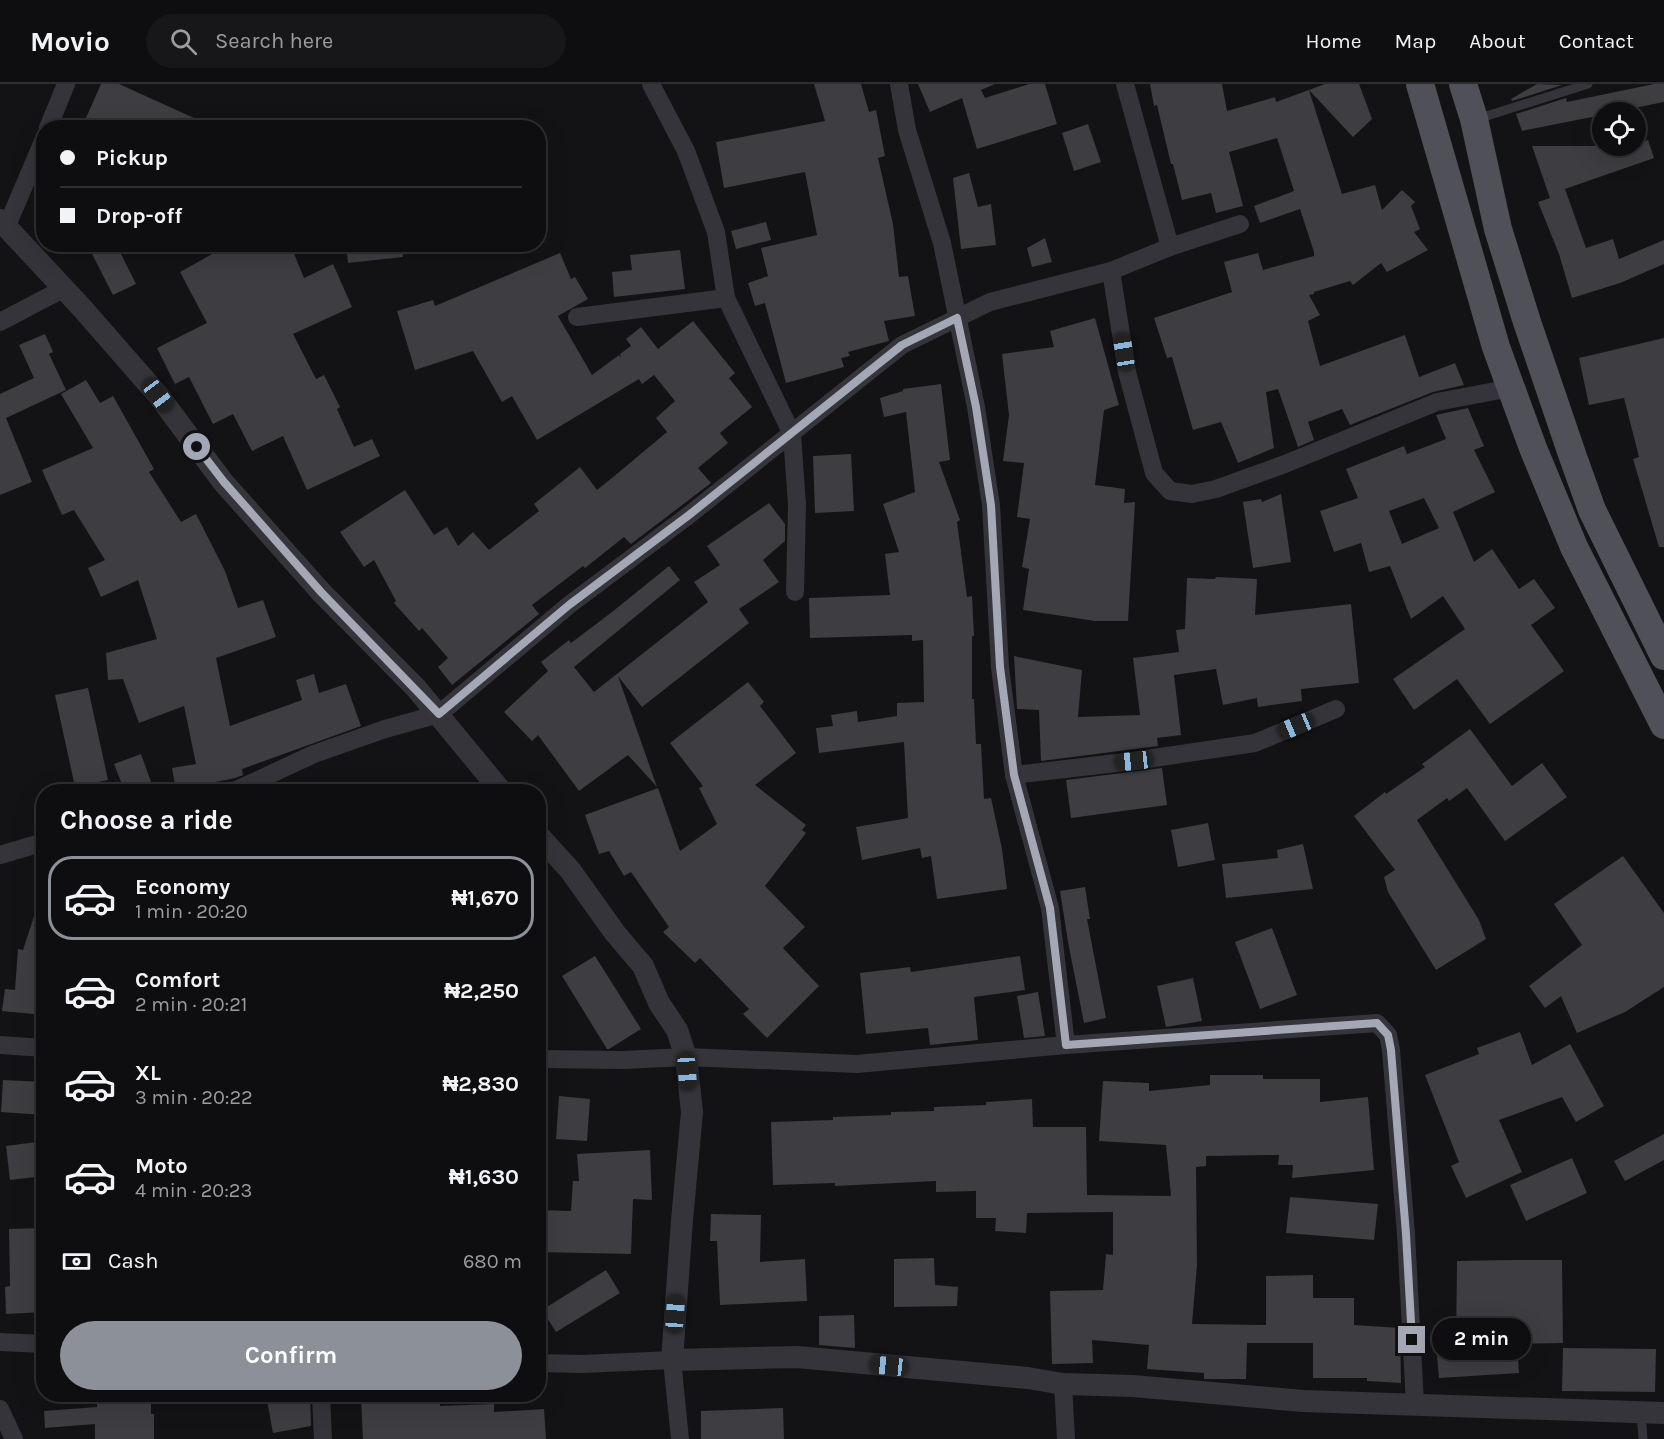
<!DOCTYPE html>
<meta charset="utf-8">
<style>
:root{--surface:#0e0e10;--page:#171719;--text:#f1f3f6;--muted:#9b9c9f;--line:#2e2e30;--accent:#8c9099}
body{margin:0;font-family:Karla,sans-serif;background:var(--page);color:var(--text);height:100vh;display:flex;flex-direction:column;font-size:22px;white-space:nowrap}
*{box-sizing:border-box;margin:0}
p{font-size:20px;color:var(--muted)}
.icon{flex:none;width:33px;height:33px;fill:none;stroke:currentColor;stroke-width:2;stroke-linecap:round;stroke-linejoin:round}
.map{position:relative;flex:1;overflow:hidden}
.drawer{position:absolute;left:36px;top:700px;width:510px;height:618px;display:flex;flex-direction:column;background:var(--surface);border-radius:24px;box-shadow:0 6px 24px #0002,0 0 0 2px var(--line)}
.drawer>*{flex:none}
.guide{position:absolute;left:36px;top:36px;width:510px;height:132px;border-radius:24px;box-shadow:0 6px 24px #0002,0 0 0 2px var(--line);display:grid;align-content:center;height:132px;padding:0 24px;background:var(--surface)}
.fabs{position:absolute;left:1592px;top:18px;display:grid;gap:12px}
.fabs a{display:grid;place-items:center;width:54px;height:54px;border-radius:50%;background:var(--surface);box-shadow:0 6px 24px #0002,0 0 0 2px var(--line);font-size:30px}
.end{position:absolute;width:27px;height:27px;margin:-14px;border:8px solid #a4a7b6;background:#111;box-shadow:0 0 0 3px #111}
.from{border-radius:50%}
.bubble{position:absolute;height:42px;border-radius:21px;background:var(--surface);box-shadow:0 6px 24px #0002,0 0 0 2px var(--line);font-size:20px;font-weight:700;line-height:42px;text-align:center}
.car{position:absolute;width:18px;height:36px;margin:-18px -9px;border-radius:8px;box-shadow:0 0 4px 2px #0007;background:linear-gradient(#222 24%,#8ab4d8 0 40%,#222 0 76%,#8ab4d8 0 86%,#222 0)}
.guide b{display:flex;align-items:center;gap:21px;height:57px;font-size:22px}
.guide b+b{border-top:2px solid var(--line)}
.guide i{width:15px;height:15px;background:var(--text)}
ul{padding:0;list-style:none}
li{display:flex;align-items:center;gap:18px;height:84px;margin:0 12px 9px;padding:0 12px;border:3px solid transparent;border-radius:24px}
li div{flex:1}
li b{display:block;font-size:22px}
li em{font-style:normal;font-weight:700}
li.on{border-color:var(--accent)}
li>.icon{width:54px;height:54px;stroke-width:1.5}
h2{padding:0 24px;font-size:27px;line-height:72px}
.pay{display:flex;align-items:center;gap:15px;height:66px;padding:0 24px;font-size:22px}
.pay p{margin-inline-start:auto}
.primary-button{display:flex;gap:12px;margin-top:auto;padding:12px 24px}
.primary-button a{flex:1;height:69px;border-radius:36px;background:var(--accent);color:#fff;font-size:24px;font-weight:700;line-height:69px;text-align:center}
header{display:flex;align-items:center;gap:36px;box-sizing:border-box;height:84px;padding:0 30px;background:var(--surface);border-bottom:2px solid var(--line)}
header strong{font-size:28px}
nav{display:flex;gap:33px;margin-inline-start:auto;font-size:21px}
.search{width:420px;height:54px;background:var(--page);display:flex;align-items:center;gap:15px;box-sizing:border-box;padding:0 21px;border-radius:33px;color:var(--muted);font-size:22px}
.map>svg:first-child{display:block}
.building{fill:#3d3d42;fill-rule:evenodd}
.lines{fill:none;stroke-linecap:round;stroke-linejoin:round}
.service{stroke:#34343a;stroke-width:9}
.minor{stroke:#34343a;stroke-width:18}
.tertiary{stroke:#34343a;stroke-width:22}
.primary{stroke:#505059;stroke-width:28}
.route{stroke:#a4a7b6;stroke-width:8}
</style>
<header>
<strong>Movio</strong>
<div class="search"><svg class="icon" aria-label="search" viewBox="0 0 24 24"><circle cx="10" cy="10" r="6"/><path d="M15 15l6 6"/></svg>Search here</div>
<nav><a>Home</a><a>Map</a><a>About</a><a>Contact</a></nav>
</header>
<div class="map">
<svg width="1664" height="1355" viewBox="0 0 1664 1355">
<rect width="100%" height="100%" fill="#131315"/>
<g class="building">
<polygon points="101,0 119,0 216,44 108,44 86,34"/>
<polygon points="814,0 861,0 869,28 876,26 885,72 878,74 893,140 899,193 908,192 915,232 884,237 889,257 848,268 850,272 841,274 844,283 786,299 765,219 755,222 748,199 768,192 761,164 817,151 805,88 724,104 716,58 825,37"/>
<polygon points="918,0 995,0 981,6 985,14 1029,0 1045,0 1057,40 977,65 962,14 930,28"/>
<polygon points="1150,0 1222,0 1227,27 1275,13 1276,18 1309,6 1342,110 1375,101 1382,126 1402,106 1415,118 1411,122 1420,145 1414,148 1428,166 1387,188 1381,179 1353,201 1350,197 1314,208 1314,210 1309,211 1320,231 1308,237 1320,282 1405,251 1419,293 1455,279 1464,301 1433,308 1350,341 1342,325 1308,338 1314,356 1298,363 1278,305 1266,308 1274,364 1238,379 1221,338 1193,346 1172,273 1167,274 1154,234 1232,208 1224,178 1258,169 1263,186 1314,172 1314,168 1300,125 1260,139 1254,122 1294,107 1277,54 1229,68 1243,122 1216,129 1211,109 1182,116 1173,80 1171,80 1157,21 1154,22"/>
<polygon points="1325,0 1359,0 1372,35 1353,53 1309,6"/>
<polygon points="1537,0 1562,1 1512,17 1511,15"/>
<polygon points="1654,0 1664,0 1664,18 1614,28 1602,28 1602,31 1522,47 1516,30 1566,14 1567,18"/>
<polygon points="1088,40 1101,78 1074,87 1062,49"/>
<polygon points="1648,56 1654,74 1565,105 1586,164 1613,155 1619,175 1664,156 1664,180 1620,199 1572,214 1559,170 1538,118 1550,114 1532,62 1635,62"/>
<polygon points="969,89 978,123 991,120 996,161 961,165 953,94"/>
<polygon points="766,138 771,156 736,165 731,147"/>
<polygon points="1045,154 1052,178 1032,183 1027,164"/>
<polygon points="106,160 116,160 136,200 113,211 91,168"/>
<polygon points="230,160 290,160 304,194 333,180 352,223 293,250 316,295 324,291 340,323 337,325 354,363 372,355 380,372 307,406 283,352 252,367 233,330 213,340 189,293 175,300 157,264 207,239 180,188"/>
<polygon points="346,160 402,160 403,173 348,179"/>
<polygon points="680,166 685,205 614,213 612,188 632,186 630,171"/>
<polygon points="560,169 571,195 575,193 588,215 558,232 592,291 619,271 621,274 620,270 631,262 626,255 641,243 658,265 693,237 735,289 729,294 752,323 720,349 728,359 698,384 711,399 631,460 624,453 585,484 583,482 532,521 539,530 452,601 438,583 448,574 422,544 419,547 394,519 396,517 374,476 364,483 340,448 405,406 434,451 447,443 458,462 473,448 489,466 539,427 534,420 580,383 597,406 618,389 667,348 656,334 675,317 654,291 642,300 639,295 537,356 512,312 502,318 473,267 415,286 397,227 433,216 435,222"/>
<polygon points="1095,234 1119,321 1104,326 1095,401 1125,405 1124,419 1135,418 1128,537 1095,537 1023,526 1029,485 1022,483 1030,435 1017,433 1024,379 1003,377 1009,331 1002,270 1054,263 1050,247"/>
<polygon points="45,250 53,268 49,270 66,306 6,334 32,398 0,411 0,310 34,294 19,261"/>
<polygon points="1664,254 1664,463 1659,463 1633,375 1639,373 1624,314 1589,321 1579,274"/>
<polygon points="86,296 100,319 113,312 154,385 149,388 181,438 196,430 225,487 238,524 263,516 276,553 216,574 230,642 302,616 296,596 314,590 319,609 346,600 361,642 242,685 243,691 235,694 176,706 172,684 196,680 184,622 139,639 123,595 108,596 106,569 157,555 138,496 101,513 88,484 105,476 74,426 62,431 42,386 93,364 61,310"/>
<polygon points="941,300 950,376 939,378 960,436 957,438 967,513 972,512 974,552 972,552 972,615 974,615 976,660 981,660 984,715 991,714 1002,765 1007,805 937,815 931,772 922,774 920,764 862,776 856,743 908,734 904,658 819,669 816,644 833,642 831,631 857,627 858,638 897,632 897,619 924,618 923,556 912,557 912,551 810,554 809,514 890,511 885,470 899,468 883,420 915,408 906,328 884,333 880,314 903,307 903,305"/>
<path d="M1468,324L1484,362L1474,366L1495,408L1453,428L1474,478L1492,465L1519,505L1534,495L1555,524L1531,541L1564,587L1490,640L1457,595L1414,626L1393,595L1465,545L1443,512L1411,535L1390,482L1369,488L1361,459L1334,468L1320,427L1358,414L1346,385L1404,362L1407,370L1446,355L1436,331ZM1424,414L1439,444L1402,460L1389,427Z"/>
<polygon points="851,370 854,427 815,429 813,372"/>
<polygon points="1281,410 1291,478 1253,484 1243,418 1261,415 1262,418"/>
<polygon points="769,419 785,440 785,457 763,476 779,498 739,525 749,539 642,623 618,592 657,703 628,671 579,707 538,651 532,657 504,628 548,587 541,578 569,556 571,559 612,528 669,482 680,496 574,583 594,608 708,518 694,498 720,481 707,462"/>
<polygon points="1216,493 1257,495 1255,531 1351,520 1359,599 1301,605 1302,617 1258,623 1257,614 1223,621 1216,585 1174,591 1181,651 1157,654 1158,662 1041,677 1039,626 1017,625 1014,572 1082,586 1078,633 1140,631 1133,574 1179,568 1176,546 1185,545 1187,494 1215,495"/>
<polygon points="748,598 764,618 760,622 796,669 755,701 806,741 802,746 806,749 765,802 805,843 783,864 819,902 767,954 743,930 749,925 700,874 695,879 663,848 669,843 631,788 624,792 609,767 599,770 585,731 658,704 680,767 717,740 699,704 703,702 670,659"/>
<polygon points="88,604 108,696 75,703 55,611"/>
<polygon points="1470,645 1512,702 1542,679 1567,713 1505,757 1467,704 1449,717 1447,714 1417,736 1479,836 1486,855 1436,886 1388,808 1384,793 1395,786 1354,732 1385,708 1386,710 1425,683 1422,680"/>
<polygon points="141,670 151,698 125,708 114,680"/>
<polygon points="1162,684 1167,721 1071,734 1066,696"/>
<polygon points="1208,739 1215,776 1178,783 1171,746"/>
<polygon points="1303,760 1313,805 1226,814 1222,780 1278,774 1277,766"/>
<polygon points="1623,772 1664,829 1664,903 1625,928 1577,949 1561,912 1545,924 1529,902 1582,861 1554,820"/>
<polygon points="1085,803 1090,835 1087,835 1106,934 1084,939 1068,858 1060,807"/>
<polygon points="40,814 44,815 44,931 2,927 5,905 15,906 18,865 23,866"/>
<polygon points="1272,844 1297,911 1260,925 1235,858"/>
<polygon points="595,872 641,945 609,965 607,965 562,892"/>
<polygon points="1020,872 1025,906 974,913 978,956 930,961 928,944 866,950 860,889 910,883 911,888"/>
<polygon points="1193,894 1202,937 1166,943 1157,902"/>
<polygon points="1038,908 1045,952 1024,954 1017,912"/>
<polygon points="1520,948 1532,981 1570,960 1604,1022 1576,1038 1562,1013 1499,1036 1522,1088 1466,1114 1451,1082 1459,1078 1425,991 1479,970 1477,964"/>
<polygon points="1210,991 1263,991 1263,995 1320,995 1320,1018 1368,1013 1374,1086 1292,1094 1293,1081 1278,1081 1279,1071 1206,1072 1206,1082 1196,1083 1197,1181 1192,1240 1266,1241 1266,1192 1313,1191 1313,1214 1354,1214 1354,1241 1400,1244 1401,1299 1367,1297 1367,1294 1313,1294 1313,1259 1247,1259 1246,1295 1204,1295 1204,1289 1147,1285 1149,1261 1092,1256 1093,1279 1052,1280 1050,1207 1103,1206 1106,1170 1113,1171 1113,1128 1027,1129 1026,1149 995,1147 996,1134 976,1134 976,1107 936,1108 936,1097 835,1102 835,1099 773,1101 771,1038 833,1036 833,1033 891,1031 891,1028 934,1027 934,1023 986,1021 986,1018 1032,1015 1033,1043 1086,1043 1087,1111 1171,1112 1166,1061 1099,1057 1103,997 1149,999 1149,1007 1210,1001"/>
<polygon points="3,996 44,998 44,1031 1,1028"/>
<polygon points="559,1012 590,1015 587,1057 556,1055"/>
<polygon points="1664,1050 1664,1076 1625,1097 1614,1077"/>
<polygon points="44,1057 44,1092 10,1096 6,1062"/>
<polygon points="650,1066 652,1116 633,1115 631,1170 538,1168 538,1126 571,1127 573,1097 579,1097 577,1070"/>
<polygon points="1572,1074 1587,1109 1526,1137 1510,1101"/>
<polygon points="1290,1113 1378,1120 1374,1156 1286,1149"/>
<polygon points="711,1130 761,1131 760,1178 805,1175 807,1217 720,1221 717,1157 710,1157"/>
<polygon points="44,1144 44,1228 6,1230 5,1203 10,1202 9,1145"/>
<polygon points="934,1174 935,1201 958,1203 957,1222 894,1223 894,1175"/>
<polygon points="1512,1176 1562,1176 1563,1259 1517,1260 1519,1289 1439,1294 1436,1261 1456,1260 1457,1177"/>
<polygon points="606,1186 620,1209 556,1248 542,1226"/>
<polygon points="854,1231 855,1264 819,1261 819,1232"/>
<polygon points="1563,1264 1656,1265 1655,1308 1562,1307"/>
<polygon points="97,1311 151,1311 151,1330 154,1330 154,1355 95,1355 95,1340 45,1344 44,1327 97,1323"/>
<polygon points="266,1311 310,1311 311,1342 273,1349"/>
<polygon points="392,1312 392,1314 440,1312 440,1322 494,1320 494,1328 544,1325 546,1355 363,1355 361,1314"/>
<polygon points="783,1324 784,1355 701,1355 701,1327"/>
</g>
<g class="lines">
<g class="service">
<polyline points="1477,35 1588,0"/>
<polyline points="1641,1328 1643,1355"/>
</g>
<g class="minor">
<polyline points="651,0 686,67 716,148 726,214 792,350 797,421 795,508"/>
<polyline points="899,0 907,46 942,159 976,323 991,421 1000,583 1014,691 1050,824 1066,961"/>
<polyline points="1125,0 1170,163"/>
<polyline points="48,44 66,0"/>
<polyline points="6,144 44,55"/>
<polyline points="1111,187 1127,288 1154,389 1170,407 1192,410 1216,405 1285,380 1437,318 1511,304"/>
<polyline points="577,233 726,214"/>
<polyline points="0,238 63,205"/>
<polyline points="1014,691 1134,677 1255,659 1336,625"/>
<polyline points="232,708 314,670 385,645 439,630 569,521 689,431 902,261 990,218 1111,187 1170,163 1240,140"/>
<polyline points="0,771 44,758"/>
<polyline points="0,961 44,964"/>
<polyline points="538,975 623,976 686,973 857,980 1066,961 1377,939 1388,951 1391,966 1406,1150 1415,1320"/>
<polyline points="0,1258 44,1260"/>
<polyline points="538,1279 582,1280 672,1276 680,1355"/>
<polyline points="1063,1300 1066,1355"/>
<polyline points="321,1311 323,1355"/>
<polyline points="0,1325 14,1355"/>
</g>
<g class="tertiary">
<polyline points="0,136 82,224 158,311 223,398 321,508 416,604 502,708"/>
<polyline points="538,751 570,786 615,849 643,882 659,919 677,946 686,973 692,1028 682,1136 672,1276 797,1273 1028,1294 1063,1300 1133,1302 1303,1317 1664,1329"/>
</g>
<g class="primary">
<polyline points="1420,0 1496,263 1533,364 1574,463 1664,641"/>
<polyline points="1463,0 1474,35 1498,145 1527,238 1573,373 1592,426 1664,572"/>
</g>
</g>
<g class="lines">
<polyline class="route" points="197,363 224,398 321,508 439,630 569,521 689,431 902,261 957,234 976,323 991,421 1000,583 1014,691 1050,824 1066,961 1377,939 1388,951 1391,966 1406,1150 1412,1256"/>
</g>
</svg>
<div class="fabs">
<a><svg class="icon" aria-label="locate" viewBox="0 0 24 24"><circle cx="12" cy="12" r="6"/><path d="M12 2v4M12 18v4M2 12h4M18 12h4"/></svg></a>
</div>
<i class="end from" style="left:197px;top:363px"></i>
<i class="end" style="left:1412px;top:1256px"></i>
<div class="bubble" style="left:1432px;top:1234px;width:99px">2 min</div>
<i class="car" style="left:1124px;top:268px;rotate:351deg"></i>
<i class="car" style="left:158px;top:311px;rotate:143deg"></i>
<i class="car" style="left:1296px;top:642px;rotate:247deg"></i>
<i class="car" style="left:1134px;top:677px;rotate:264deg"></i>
<i class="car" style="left:687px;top:987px;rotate:176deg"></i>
<i class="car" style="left:675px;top:1230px;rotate:4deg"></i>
<i class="car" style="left:889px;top:1282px;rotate:276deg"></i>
<div class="guide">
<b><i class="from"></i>Pickup</b>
<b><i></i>Drop-off</b>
</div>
<section class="drawer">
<h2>Choose a ride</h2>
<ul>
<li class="on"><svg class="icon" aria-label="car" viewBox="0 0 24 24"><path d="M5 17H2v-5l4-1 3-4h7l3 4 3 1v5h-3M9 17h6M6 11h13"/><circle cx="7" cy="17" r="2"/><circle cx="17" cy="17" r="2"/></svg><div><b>Economy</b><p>1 min · 20:20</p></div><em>₦1,670</em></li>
<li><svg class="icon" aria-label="car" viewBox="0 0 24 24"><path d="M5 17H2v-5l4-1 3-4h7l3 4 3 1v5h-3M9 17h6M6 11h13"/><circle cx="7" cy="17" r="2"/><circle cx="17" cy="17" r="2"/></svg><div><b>Comfort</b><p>2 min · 20:21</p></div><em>₦2,250</em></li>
<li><svg class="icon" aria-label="car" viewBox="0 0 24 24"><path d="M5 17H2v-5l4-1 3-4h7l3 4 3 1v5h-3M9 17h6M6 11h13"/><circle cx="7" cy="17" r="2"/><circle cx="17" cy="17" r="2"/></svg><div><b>XL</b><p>3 min · 20:22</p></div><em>₦2,830</em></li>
<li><svg class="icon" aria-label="car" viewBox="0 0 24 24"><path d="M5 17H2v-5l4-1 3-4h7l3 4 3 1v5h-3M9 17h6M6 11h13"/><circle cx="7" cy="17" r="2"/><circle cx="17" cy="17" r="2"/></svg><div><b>Moto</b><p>4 min · 20:23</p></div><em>₦1,630</em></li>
</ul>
<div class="pay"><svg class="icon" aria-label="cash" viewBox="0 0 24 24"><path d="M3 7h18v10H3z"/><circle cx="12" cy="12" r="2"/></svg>Cash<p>680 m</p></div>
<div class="primary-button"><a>Confirm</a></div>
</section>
</div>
